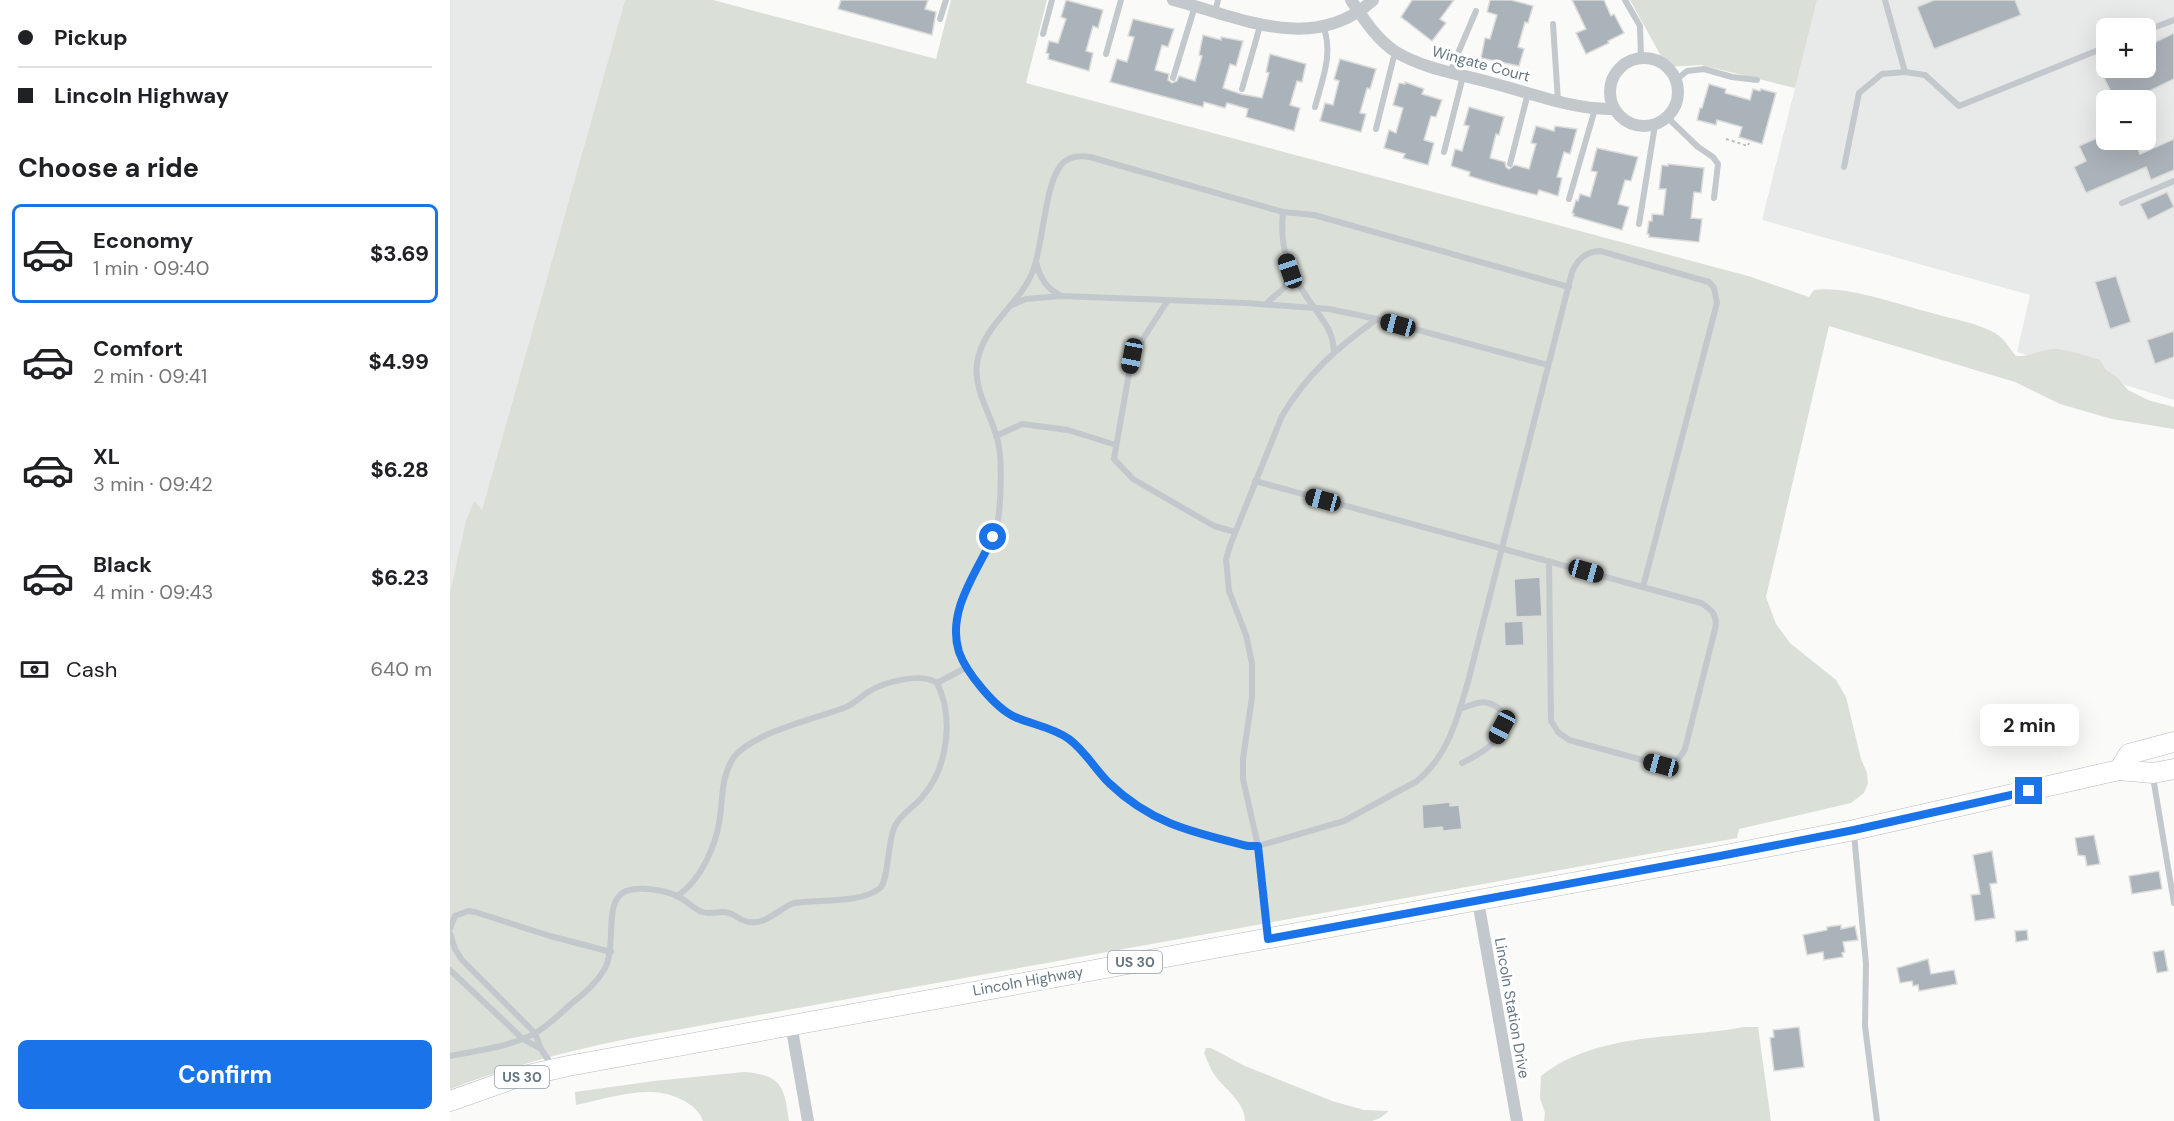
<!DOCTYPE html>
<meta charset="utf-8">
<style>
:root{--surface:#fff;--page:#f2f2f2;--text:#202124;--muted:#757577;--line:#e0e0e0;--accent:#1a73e8}
body{margin:0;font-family:"DM Sans",sans-serif;background:var(--page);color:var(--text);height:100vh;display:flex;flex-direction:column;font-size:22px;white-space:nowrap}
*{box-sizing:border-box;margin:0}
p{font-size:20px;color:var(--muted)}
.icon{flex:none;width:33px;height:33px;fill:none;stroke:currentColor;stroke-width:2;stroke-linecap:round;stroke-linejoin:round}
.map{position:relative;flex:1;overflow:hidden}
.drawer{display:flex;flex-direction:column;background:var(--surface);width:450px}
.drawer>*{flex:none}
.top-card{display:grid;align-content:center;height:132px;padding:0 18px;background:var(--surface)}
.tools{position:absolute;left:1646px;top:18px;display:grid;gap:12px}
.tools a{display:grid;place-items:center;width:60px;height:60px;border-radius:9px;background:var(--surface);box-shadow:0 6px 24px #0002;font-size:30px}
.end{position:absolute;width:27px;height:27px;margin:-14px;border:8px solid #1a73e8;background:#fff;box-shadow:0 0 0 3px #fff}
.from{border-radius:50%}
.bubble{position:absolute;height:42px;border-radius:9px;background:var(--surface);box-shadow:0 6px 24px #0002;font-size:20px;font-weight:700;line-height:42px;text-align:center}
.car{position:absolute;width:18px;height:36px;margin:-18px -9px;border-radius:8px;box-shadow:0 0 4px 2px #0007;background:linear-gradient(#222 24%,#8ab4d8 0 40%,#222 0 76%,#8ab4d8 0 86%,#222 0)}
.top-card b{display:flex;align-items:center;gap:21px;height:57px;font-size:22px}
.top-card b+b{border-top:2px solid var(--line)}
.top-card i{width:15px;height:15px;background:var(--text)}
ul{padding:0;list-style:none}
li{display:flex;align-items:center;gap:18px;height:99px;margin:0 12px 9px;padding:0 6px;border:3px solid transparent;border-radius:9px}
li div{flex:1}
li b{display:block;font-size:22px}
li em{font-style:normal;font-weight:700}
li.on{border-color:var(--accent)}
li>.icon{width:54px;height:54px;stroke-width:1.5}
h2{padding:0 18px;font-size:27px;line-height:72px}
.pay{display:flex;align-items:center;gap:15px;height:66px;padding:0 18px;font-size:22px}
.pay p{margin-inline-start:auto}
.cta{display:flex;gap:12px;margin-top:auto;padding:12px 18px}
.cta a{flex:1;height:69px;border-radius:9px;background:var(--accent);color:#fff;font-size:24px;font-weight:700;line-height:69px;text-align:center}
main{display:flex;flex:1;min-height:0}
.map>svg:first-child{display:block}
.built{fill:#e8e9e9;fill-rule:evenodd}
.green{fill:#dadfd7}
.building{fill:#aab3b9;stroke:#dcdcda;stroke-width:1.5}
.lines{fill:none;stroke-linecap:round;stroke-linejoin:round}
.primary-casing{stroke:#b5babe;stroke-width:21}
.path{stroke:#bbbfc2;stroke-width:2;stroke-dasharray:3 3;stroke-linecap:butt}
.service{stroke:#c3c8cc;stroke-width:6}
.minor{stroke:#c3c8cc;stroke-width:12}
.primary{stroke:#fff;stroke-width:20}
.route{stroke:#1a73e8;stroke-width:8}
.labels{text-anchor:middle;stroke-width:6;stroke-linejoin:round;paint-order:stroke}
.shield{fill:#fff;stroke:#939fa8;stroke-width:1.5}
.shield-label{font-size:14px;font-weight:bold;fill:#657683}
.street-label{font-size:15px;fill:#657683;stroke:#fff}
</style>
<main>
<section class="drawer">
<div class="top-card">
<b><i class="from"></i>Pickup</b>
<b><i></i>Lincoln Highway</b>
</div>
<h2>Choose a ride</h2>
<ul>
<li class="on"><svg class="icon" aria-label="car" viewBox="0 0 24 24"><path d="M5 17H2v-5l4-1 3-4h7l3 4 3 1v5h-3M9 17h6M6 11h13"/><circle cx="7" cy="17" r="2"/><circle cx="17" cy="17" r="2"/></svg><div><b>Economy</b><p>1 min · 09:40</p></div><em>$3.69</em></li>
<li><svg class="icon" aria-label="car" viewBox="0 0 24 24"><path d="M5 17H2v-5l4-1 3-4h7l3 4 3 1v5h-3M9 17h6M6 11h13"/><circle cx="7" cy="17" r="2"/><circle cx="17" cy="17" r="2"/></svg><div><b>Comfort</b><p>2 min · 09:41</p></div><em>$4.99</em></li>
<li><svg class="icon" aria-label="car" viewBox="0 0 24 24"><path d="M5 17H2v-5l4-1 3-4h7l3 4 3 1v5h-3M9 17h6M6 11h13"/><circle cx="7" cy="17" r="2"/><circle cx="17" cy="17" r="2"/></svg><div><b>XL</b><p>3 min · 09:42</p></div><em>$6.28</em></li>
<li><svg class="icon" aria-label="car" viewBox="0 0 24 24"><path d="M5 17H2v-5l4-1 3-4h7l3 4 3 1v5h-3M9 17h6M6 11h13"/><circle cx="7" cy="17" r="2"/><circle cx="17" cy="17" r="2"/></svg><div><b>Black</b><p>4 min · 09:43</p></div><em>$6.23</em></li>
</ul>
<div class="pay"><svg class="icon" aria-label="cash" viewBox="0 0 24 24"><path d="M3 7h18v10H3z"/><circle cx="12" cy="12" r="2"/></svg>Cash<p>640 m</p></div>
<div class="cta"><a>Confirm</a></div>
</section>
<div class="map">
<svg width="1724" height="1121" viewBox="0 0 1724 1121">
<rect width="100%" height="100%" fill="#fafaf8"/>
<g class="built">
<polygon points="0,0 175,0 0,625"/>
<path d="M1367,0H1724V400L1567,352L1580,295L1312,220ZM1656,28H1695V68H1656ZM1656,100H1695V140H1656Z"/>
</g>
<g class="green">
<path d="M175,0H263L486,59L501,0H597L576,83L1298,276L1359,297L1364,290C1396,285 1450,305 1482,313C1502,319 1527,323 1545,333C1556,340 1558,347 1566,356C1579,357 1590,350 1603,349C1618,349 1636,356 1650,360L1656,370L1667,377L1678,390L1698,400L1724,407V429L1662,419L1610,404L1565,382L1379,326L1316,597L1326,624L1340,643L1386,680L1396,697L1411,759L1417,773L1418,783L1414,793L1401,803L1289,829L1287,838L182,1038C120,1050 59,1067 0,1089V593L16,521L24,501L32,510Z"/>
<polygon points="1180,0 1367,0 1345,88 1251,65 1217,67"/>
<path d="M1293,1027H1308L1321,1121H1094L1095,1113L1090,1098L1091,1076C1148,1031 1226,1040 1293,1027Z"/>
<path d="M756,1048H761L795,1066L882,1101L914,1110L939,1111L930,1118L922,1121H795C795,1103 777,1091 767,1078C761,1071 758,1062 754,1053Z"/>
<path d="M294,1072C332,1075 334,1086 339,1121H253C248,1103 219,1092 202,1092C177,1091 150,1100 126,1105L125,1092L204,1081Z"/>
</g>
<g class="building">
<polygon points="391,0 478,0 475,9 486,12 482,35 388,9"/>
<polygon points="616,0 653,10 648,28 643,26 636,51 643,53 639,71 598,59 599,54 596,53 599,41 608,43 616,19 611,17"/>
<polygon points="962,0 1004,0 990,19 996,23 982,41 951,17"/>
<polygon points="1040,0 1061,0 1083,6 1078,23 1075,22 1068,47 1074,49 1069,66 1031,58 1035,38 1040,39 1047,15 1037,12"/>
<polygon points="1122,0 1154,0 1161,16 1164,14 1174,33 1158,41 1159,43 1136,54 1126,33 1136,29"/>
<polygon points="1484,0 1565,0 1571,15 1484,49 1467,7"/>
<polygon points="683,19 724,29 718,47 712,45 705,70 719,74 718,80 722,83 727,81 729,76 745,81 752,56 749,55 753,35 771,40 771,37 793,41 786,66 780,64 773,88 791,94 812,98 819,73 816,72 820,54 856,64 852,82 847,81 840,105 850,108 844,131 796,117 798,109 777,103 775,108 754,102 753,107 660,82 667,59 677,62 684,37 678,36"/>
<polygon points="1724,33 1724,79 1681,100 1665,100 1649,68 1695,68 1695,47"/>
<polygon points="890,59 926,69 920,89 917,88 910,113 916,114 911,132 870,121 875,103 883,105 889,81 884,79"/>
<polygon points="955,82 974,89 972,94 992,100 986,117 981,116 974,140 984,143 978,165 953,158 955,154 934,148 939,130 946,133 953,108 943,105 949,83 955,84"/>
<polygon points="1259,84 1276,89 1275,93 1300,100 1303,89 1310,91 1311,89 1326,93 1312,144 1289,137 1292,127 1267,120 1266,125 1247,120 1250,108 1252,108"/>
<polygon points="1019,107 1054,117 1049,135 1046,134 1040,158 1055,162 1056,167 1059,169 1065,165 1079,169 1086,144 1081,143 1086,126 1104,131 1105,126 1127,129 1120,154 1114,152 1107,177 1112,178 1108,196 1089,190 1087,195 1052,186 1019,176 1020,172 1001,166 1005,149 1012,151 1019,126 1014,125"/>
<polygon points="1656,134 1656,140 1684,140 1690,154 1724,139 1724,170 1701,180 1696,167 1636,193 1624,167 1636,161 1629,146"/>
<polygon points="1147,148 1188,157 1181,181 1175,180 1168,204 1179,207 1172,230 1123,216 1124,214 1122,213 1126,200 1128,201 1130,194 1140,197 1147,172 1141,171"/>
<polygon points="1218,164 1254,168 1251,193 1244,192 1241,218 1252,219 1249,242 1199,237 1199,234 1197,234 1199,221 1202,221 1202,214 1213,215 1216,189 1209,189 1212,165 1218,166"/>
<polygon points="1717,192 1724,207 1698,220 1690,204"/>
<polygon points="1666,276 1681,322 1660,329 1645,282"/>
<polygon points="1724,331 1724,357 1705,364 1697,340"/>
<polygon points="1090,577 1092,616 1066,617 1064,579"/>
<polygon points="1073,621 1074,645 1055,646 1054,622"/>
<polygon points="1000,802 1000,806 1009,805 1012,829 993,831 992,827 973,829 972,805"/>
<polygon points="1644,835 1650,864 1637,866 1635,856 1628,855 1625,838"/>
<polygon points="1542,851 1547,883 1540,884 1545,918 1525,921 1521,895 1530,894 1523,855"/>
<polygon points="1709,871 1712,889 1682,894 1679,876"/>
<polygon points="1391,925 1391,929 1405,926 1408,940 1393,942 1395,952 1392,953 1393,957 1374,960 1373,952 1357,955 1353,935 1377,930 1377,927"/>
<polygon points="1577,930 1578,940 1566,942 1565,931"/>
<polygon points="1714,950 1718,971 1707,973 1703,952"/>
<polygon points="1478,959 1481,974 1504,970 1507,984 1469,991 1468,985 1463,986 1462,981 1450,983 1447,968"/>
<polygon points="1349,1027 1354,1067 1324,1071 1320,1038 1324,1037 1323,1030"/>
</g>
<g class="lines">
<defs>
<g id="primary">
<polyline points="1669,770 1679,754 1724,742"/>
<polyline points="0,1101 65,1078 118,1066 1270,856 1404,830 1669,770 1703,773 1724,769"/>
</g>
</defs>
<use href="#primary" class="primary-casing"/>
<polyline class="path" points="1276,139 1298,146 1299,143"/>
<g class="service">
<polyline points="1175,0 1190,26 1191,57"/>
<polyline points="1435,0 1455,72"/>
<polyline points="765,12 768,0"/>
<polyline points="490,19 496,0"/>
<polyline points="1103,24 1108,101"/>
<polyline points="1695,31 1724,20"/>
<polyline points="593,34 602,0"/>
<polyline points="656,54 671,0"/>
<polyline points="1000,72 1026,11"/>
<polyline points="723,78 745,6"/>
<polyline points="1226,80 1237,71 1254,69 1282,77 1307,80"/>
<polyline points="792,89 810,26"/>
<path d="M865,107C872,80 884,53 873,26"/>
<polyline points="1217,117 1248,147 1263,157 1268,164 1264,198"/>
<polyline points="926,129 945,52"/>
<polyline points="994,152 1013,76"/>
<polyline points="1060,164 1078,93"/>
<polyline points="1394,167 1409,93 1432,74 1455,72 1475,75 1509,106 1656,47"/>
<polyline points="1119,199 1145,109"/>
<polyline points="1672,203 1724,181"/>
<path d="M833,212C829,252 840,274 863,306C874,322 883,331 884,352"/>
<polyline points="1189,224 1205,125"/>
<path d="M586,262C590,278 596,288 611,296"/>
<path d="M1119,287L864,215L833,212L640,157C628,155 618,156 611,165C595,184 593,245 583,271C569,306 532,325 527,364C523,393 545,419 549,447C552,464 551,508 547,525C537,566 492,607 510,654C519,675 543,705 563,716C581,725 599,726 617,739C634,750 645,768 658,782C700,823 743,832 798,846H808L894,821L967,781C999,755 1008,716 1019,678L1122,272C1128,259 1135,252 1150,251L1259,282L1264,288L1267,303L1193,587"/>
<polyline points="718,300 682,356 664,459 683,479 764,526 785,532"/>
<polyline points="817,303 835,287 840,271"/>
<polyline points="562,305 576,299 611,296 795,303 879,309 927,319 1098,365"/>
<polyline points="546,436 572,424 618,430 666,445"/>
<path d="M805,481C954,522 1103,562 1251,603C1262,610 1268,615 1265,629L1235,749C1229,760 1224,766 1211,765L1119,740L1108,732L1101,721L1099,561"/>
<path d="M1010,709C1029,702 1037,697 1053,712C1052,742 1038,750 1012,763"/>
<polyline points="1703,777 1724,903"/>
<polyline points="1404,834 1416,964 1415,1026 1427,1121"/>
<path d="M227,896C251,881 266,845 270,818C273,796 271,776 284,757C303,733 363,719 391,709C402,706 409,698 418,692C434,682 471,672 487,683"/>
<polyline points="0,928 5,916 18,911 25,912 100,936 161,952"/>
<polyline points="0,934 5,949 12,960 85,1033 91,1049"/>
<path d="M817,935L808,846L793,779V759L802,697V663L796,635L779,591L776,559L781,543L832,416C856,375 889,346 927,319"/>
<polyline points="0,970 73,1039 91,1049 103,1067"/>
<path d="M0,1056C29,1050 61,1047 87,1032C100,1024 111,1013 122,1003C134,994 146,983 154,970C168,947 152,901 176,891C190,886 216,890 229,897C237,901 244,909 252,912C261,915 271,910 279,913C286,915 292,922 299,922C316,925 330,908 344,903C368,899 411,904 430,888C439,880 437,842 445,826C451,813 465,807 473,796C498,767 504,717 487,683L517,667"/>
</g>
<g class="minor">
<path d="M723,0C790,17 863,55 923,0"/>
<path d="M901,0C913,18 927,40 946,52C974,69 1010,74 1042,83C1081,93 1123,110 1163,109"/>
<circle cx="1194" cy="92" r="34"/>
<polyline points="1028,901 1067,1121"/>
<polyline points="341,1024 358,1121"/>
</g>
<use href="#primary" class="primary"/>
</g>
<g class="lines">
<path class="route" d="M543,537C527,572 496,611 509,652C516,672 545,708 565,717C583,725 602,727 619,739C635,751 645,769 659,783C702,824 742,832 798,846H808L818,939L1270,856L1404,830L1579,791"/>
</g>
<g class="labels">
<g class="shield">
<rect x="658" y="951" width="54" height="22" rx="4.5"/>
<rect x="45" y="1066" width="54" height="22" rx="4.5"/>
</g>
<g class="shield-label">
<text x="685" y="967">US 30</text>
<text x="72" y="1082">US 30</text>
</g>
<g class="street-label">
<text transform="translate(1031 64) rotate(15)" y="5">Wingate Court</text>
<text transform="translate(578 981) rotate(-10)" y="5">Lincoln Highway</text>
<text transform="translate(1062 1008) rotate(80)" y="5">Lincoln Station Drive</text>
</g>
</g>
</svg>
<div class="tools">
<a>+</a>
<a>−</a>
</div>
<i class="end from" style="left:543px;top:537px"></i>
<i class="end" style="left:1579px;top:791px"></i>
<div class="bubble" style="left:1530px;top:704px;width:99px">2 min</div>
<i class="car" style="left:840px;top:271px;rotate:341deg"></i>
<i class="car" style="left:948px;top:325px;rotate:285deg"></i>
<i class="car" style="left:682px;top:356px;rotate:191deg"></i>
<i class="car" style="left:873px;top:500px;rotate:285deg"></i>
<i class="car" style="left:1136px;top:571px;rotate:106deg"></i>
<i class="car" style="left:1052px;top:727px;rotate:208deg"></i>
<i class="car" style="left:1211px;top:765px;rotate:285deg"></i>
</div>
</main>
